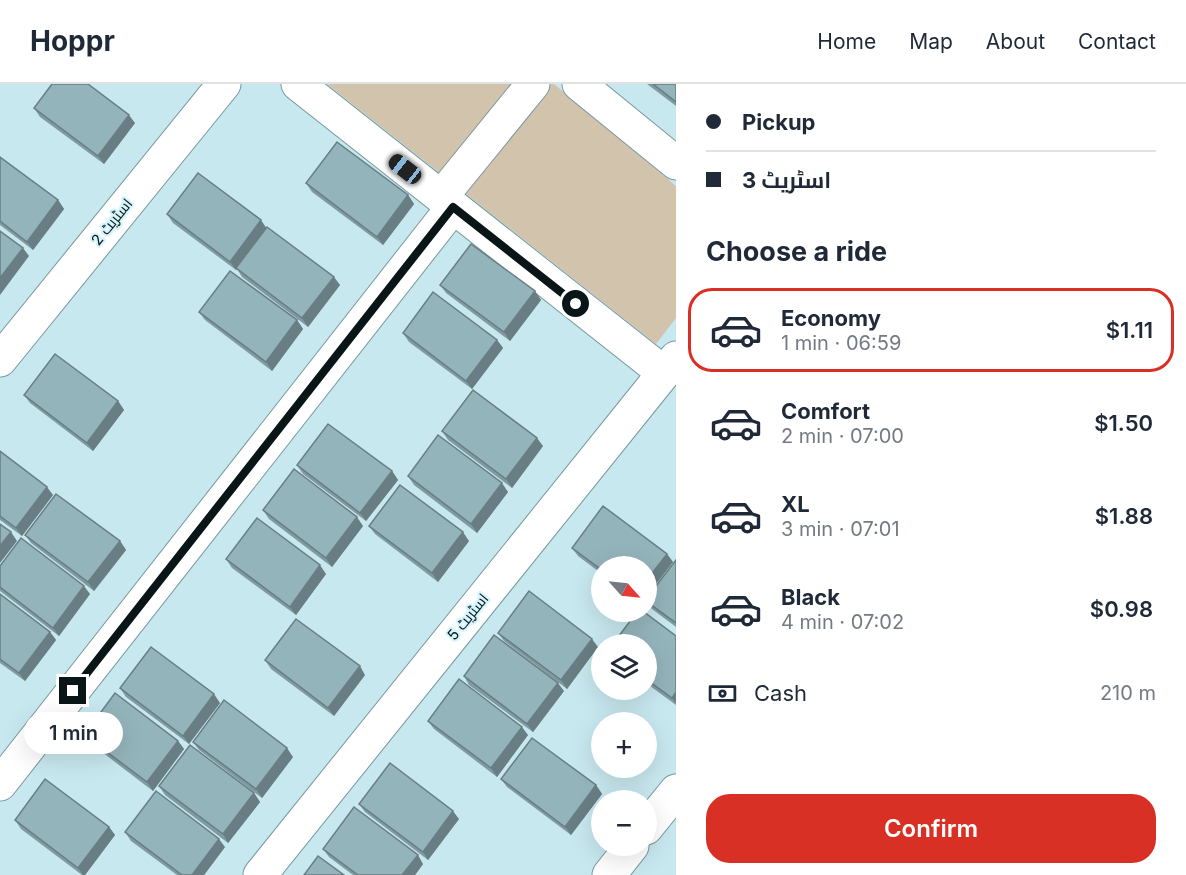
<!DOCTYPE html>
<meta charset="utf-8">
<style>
:root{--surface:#fff;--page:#f2f2f3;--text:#1f2937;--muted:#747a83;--line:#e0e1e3;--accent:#d93025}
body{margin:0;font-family:Inter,Cairo,sans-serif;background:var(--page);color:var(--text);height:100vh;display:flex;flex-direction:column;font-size:22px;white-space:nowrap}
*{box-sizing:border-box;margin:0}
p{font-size:20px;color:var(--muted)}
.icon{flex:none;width:33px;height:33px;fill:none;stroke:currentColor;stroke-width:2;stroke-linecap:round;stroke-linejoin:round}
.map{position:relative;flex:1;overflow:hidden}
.panel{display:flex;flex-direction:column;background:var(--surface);width:510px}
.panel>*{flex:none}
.hud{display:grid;align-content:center;height:132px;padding:0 30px;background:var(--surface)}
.needle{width:39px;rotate:117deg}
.tools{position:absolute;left:591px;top:472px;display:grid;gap:12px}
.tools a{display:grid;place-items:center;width:66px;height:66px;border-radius:50%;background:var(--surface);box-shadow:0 6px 24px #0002;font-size:30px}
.end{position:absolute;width:27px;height:27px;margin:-14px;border:8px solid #091517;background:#fff;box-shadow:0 0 0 3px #fff}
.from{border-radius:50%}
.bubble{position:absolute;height:42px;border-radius:21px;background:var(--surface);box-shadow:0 6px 24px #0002;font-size:20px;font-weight:600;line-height:42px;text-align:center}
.car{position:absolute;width:18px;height:36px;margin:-18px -9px;border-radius:8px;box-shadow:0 0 4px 2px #0007;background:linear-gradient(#222 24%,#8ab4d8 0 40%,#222 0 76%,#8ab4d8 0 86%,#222 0)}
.hud b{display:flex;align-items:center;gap:21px;height:57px;font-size:22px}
.hud b+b{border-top:2px solid var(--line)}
.hud i{width:15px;height:15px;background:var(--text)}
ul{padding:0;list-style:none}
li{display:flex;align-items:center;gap:18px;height:84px;margin:0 12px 9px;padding:0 18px;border:3px solid transparent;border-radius:24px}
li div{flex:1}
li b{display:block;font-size:22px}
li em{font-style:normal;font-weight:600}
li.on{border-color:var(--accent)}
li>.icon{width:54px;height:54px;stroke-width:1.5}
h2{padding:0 30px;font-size:27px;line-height:72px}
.pay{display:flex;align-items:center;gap:15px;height:66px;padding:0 30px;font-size:22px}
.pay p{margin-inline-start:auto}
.action{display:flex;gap:12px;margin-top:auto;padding:12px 30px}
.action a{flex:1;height:69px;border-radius:24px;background:var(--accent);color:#fff;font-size:24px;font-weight:600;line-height:69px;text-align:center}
header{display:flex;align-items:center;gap:36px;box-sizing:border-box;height:84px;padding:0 30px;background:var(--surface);border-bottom:2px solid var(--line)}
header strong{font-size:28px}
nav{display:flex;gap:33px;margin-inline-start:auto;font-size:21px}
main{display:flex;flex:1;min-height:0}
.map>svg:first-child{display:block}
.green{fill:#d2c4ac}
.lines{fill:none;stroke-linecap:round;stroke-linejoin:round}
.minor-casing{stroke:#78979d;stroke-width:35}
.minor{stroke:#fff;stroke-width:33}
.wall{fill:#7f9ba1}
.shaded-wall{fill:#687e83}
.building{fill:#94b4bb;stroke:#687e83;stroke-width:1.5}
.route{stroke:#091517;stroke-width:8}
.labels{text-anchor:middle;stroke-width:4.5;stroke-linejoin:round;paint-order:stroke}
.street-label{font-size:15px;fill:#091517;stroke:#d5f5fd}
</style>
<header>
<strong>Hoppr</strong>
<nav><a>Home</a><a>Map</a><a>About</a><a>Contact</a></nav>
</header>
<main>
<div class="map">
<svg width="676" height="791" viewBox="0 0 676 791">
<rect width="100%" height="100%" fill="#c8e8ef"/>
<polygon class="green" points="327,0 554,0 676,102 676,234 656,260"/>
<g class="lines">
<defs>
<g id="minor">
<polyline points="298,0 664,289"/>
<polyline points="579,0 676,79"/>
<polyline points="441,113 533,0"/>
<polyline points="0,276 224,0"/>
<polyline points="0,700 453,123"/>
<polyline points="646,744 676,707"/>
<polyline points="260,791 676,274"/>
<polyline points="609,791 632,762"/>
</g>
</defs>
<use href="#minor" class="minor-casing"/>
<use href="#minor" class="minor"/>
</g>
<g class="wall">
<polygon points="647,0 676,0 676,22"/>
<polygon points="34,24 135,39 104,80 40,33"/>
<polygon points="0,73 58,116 64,125 33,166 0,141"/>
<polygon points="306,99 408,111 414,120 383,161 312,108"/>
<polygon points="167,130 267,144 340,201 308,243 242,193 237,185 236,186 173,139"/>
<polygon points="440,201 535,207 541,216 510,257 446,209"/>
<polygon points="199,228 297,236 303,245 272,287 205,236"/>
<polygon points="403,249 497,256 503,264 472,305 409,258"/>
<polygon points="24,311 118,317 124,326 93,367 30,319"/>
<polygon points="442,347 543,362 512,404 448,356"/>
<polygon points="0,367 53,411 22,452 0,436"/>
<polygon points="297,381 392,387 398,396 366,437 303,390"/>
<polygon points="408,392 508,408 477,449 414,401"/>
<polygon points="263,426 363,442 332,483 269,435"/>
<polygon points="369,442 469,457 438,498 375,450"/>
<polygon points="25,451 120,457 126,466 94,507 31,459"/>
<polygon points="572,464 667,470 673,478 646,513 646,483 602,483 602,490 578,472"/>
<polygon points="226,475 326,490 296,531 232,484"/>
<polygon points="676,476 676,543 652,525 646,518"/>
<polygon points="0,482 90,510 59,552 0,507"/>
<polygon points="0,510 50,548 56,556 25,597 0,579"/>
<polygon points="498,549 598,563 567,605 504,557"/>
<polygon points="676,552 676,621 646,599 646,561"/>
<polygon points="265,576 365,591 334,632 271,585"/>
<polygon points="464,592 564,607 533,648 469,601"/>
<polygon points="120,604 220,619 189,660 126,613"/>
<polygon points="428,637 528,651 497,693 434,645"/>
<polygon points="84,651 178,657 184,665 153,707 90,659"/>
<polygon points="193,658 293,673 262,714 199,666"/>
<polygon points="501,695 596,701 602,710 571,751 507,703"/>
<polygon points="159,702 254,709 260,718 228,759 165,711"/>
<polygon points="359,720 459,735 428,776 365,728"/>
<polygon points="15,736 109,743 115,751 85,791 82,791 21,745"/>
<polygon points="125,748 225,763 204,791 177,791 131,757"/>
<polygon points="323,765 423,780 415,791 353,791 329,773"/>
</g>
<g class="shaded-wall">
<polygon points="129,31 135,39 104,80 98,72"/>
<polygon points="408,111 414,120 383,161 377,153"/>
<polygon points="58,116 64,125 33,166 27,158"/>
<polygon points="261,136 267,145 236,186 230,178"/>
<polygon points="23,164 29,172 0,211 0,194"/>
<polygon points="334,193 340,201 308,243 302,234"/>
<polygon points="535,207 541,216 510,257 504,248"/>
<polygon points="297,236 303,245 272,287 266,278"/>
<polygon points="497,256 503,264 472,305 466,297"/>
<polygon points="118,317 124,326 93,367 87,359"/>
<polygon points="537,354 543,362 512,404 506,395"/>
<polygon points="392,387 398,396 366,437 360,429"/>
<polygon points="502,399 508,408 477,449 471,440"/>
<polygon points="47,403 53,411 22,452 16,444"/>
<polygon points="357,433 363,442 332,483 326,474"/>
<polygon points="11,448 17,457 0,479 0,462"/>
<polygon points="463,448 469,457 438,498 432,489"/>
<polygon points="120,457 126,466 94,507 88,498"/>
<polygon points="667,470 673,478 646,513 646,497"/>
<polygon points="320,481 326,490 296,531 290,523"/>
<polygon points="84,502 90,510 59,552 53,544"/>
<polygon points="50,548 56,556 25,597 19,589"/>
<polygon points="592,555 598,563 567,605 561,596"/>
<polygon points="360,582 365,591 334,632 328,624"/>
<polygon points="558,599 564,607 533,648 527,640"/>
<polygon points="676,608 676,619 672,614"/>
<polygon points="214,610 220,619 189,660 183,652"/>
<polygon points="522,643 528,651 497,693 491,684"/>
<polygon points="178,657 184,665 153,707 147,698"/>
<polygon points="287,664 293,673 262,714 256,705"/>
<polygon points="596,701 602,710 571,751 565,743"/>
<polygon points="254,709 260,718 228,759 223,750"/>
<polygon points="453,727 459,735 428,776 423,768"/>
<polygon points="109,743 115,751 85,791 83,791 78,784"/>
<polygon points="219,755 225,763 204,791 192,791"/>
<polygon points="418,771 423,780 415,791 402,791"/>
</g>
<g class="building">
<polygon points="52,0 88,0 129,31 98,72 34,24"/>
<polygon points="653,0 676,0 676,18"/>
<polygon points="337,58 408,111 377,153 306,99"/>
<polygon points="0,73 58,116 27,158 0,137"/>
<polygon points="198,89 261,136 230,178 167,130"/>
<polygon points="267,143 334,193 302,234 236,184"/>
<polygon points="0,147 23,164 0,194"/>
<polygon points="471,160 535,207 504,248 440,201"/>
<polygon points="230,187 297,236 266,278 199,228"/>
<polygon points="433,208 497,256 466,297 403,249"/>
<polygon points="55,270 118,317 87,359 24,311"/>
<polygon points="473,306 537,354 506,395 442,347"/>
<polygon points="328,340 392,387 360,429 297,381"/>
<polygon points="438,351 502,399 471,440 408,392"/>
<polygon points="0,367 47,403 16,444 0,432"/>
<polygon points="294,385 357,433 326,474 263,426"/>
<polygon points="400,401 463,448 432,489 369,442"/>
<polygon points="56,410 120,457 88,498 25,451"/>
<polygon points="603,422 667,470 646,497 646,483 602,483 602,486 572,464"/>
<polygon points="257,434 320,481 290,523 226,475"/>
<polygon points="0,440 11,448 0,462"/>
<polygon points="21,454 84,502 53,544 0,503 0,482"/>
<polygon points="676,476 676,539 646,517 646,515"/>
<polygon points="529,507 592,555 561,596 498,549"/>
<polygon points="0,510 50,548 19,589 0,575"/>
<polygon points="637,528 644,528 676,552 676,608 672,614 646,595 646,561 612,561"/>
<polygon points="296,535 360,582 328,624 265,576"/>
<polygon points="494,551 558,599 527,640 464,592"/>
<polygon points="151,563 214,610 183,652 120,604"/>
<polygon points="459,595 522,643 491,684 428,637"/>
<polygon points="115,609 178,657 147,698 84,651"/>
<polygon points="224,616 287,664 256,705 193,658"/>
<polygon points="532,654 596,701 565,743 501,695"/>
<polygon points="190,661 254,709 223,750 159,702"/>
<polygon points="390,679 453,727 423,768 359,720"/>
<polygon points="45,695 109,743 78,784 15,736"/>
<polygon points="156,707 219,755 192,791 182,791 125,748"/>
<polygon points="354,723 418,771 402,791 358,791 323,765"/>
<polygon points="318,772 344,791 304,791"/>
</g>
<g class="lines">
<polyline class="route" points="73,607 453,123 576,220"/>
</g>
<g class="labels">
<g class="street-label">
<text transform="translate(112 138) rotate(-51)" y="5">اسٹریٹ 2</text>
<text transform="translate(468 533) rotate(-51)" y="5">اسٹریٹ 5</text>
</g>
</g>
</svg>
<div class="tools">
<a><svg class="needle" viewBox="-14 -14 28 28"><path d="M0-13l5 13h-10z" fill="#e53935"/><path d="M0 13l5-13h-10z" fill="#747a83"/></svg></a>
<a><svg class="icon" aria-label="layers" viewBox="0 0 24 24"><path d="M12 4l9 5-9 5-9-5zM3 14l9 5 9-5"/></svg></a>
<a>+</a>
<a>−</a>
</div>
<i class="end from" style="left:576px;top:220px"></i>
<i class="end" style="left:73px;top:607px"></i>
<div class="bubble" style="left:24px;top:628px;width:99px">1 min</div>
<i class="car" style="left:405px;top:85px;rotate:308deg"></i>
</div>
<section class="panel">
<div class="hud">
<b><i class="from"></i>Pickup</b>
<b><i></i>اسٹریٹ 3</b>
</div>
<h2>Choose a ride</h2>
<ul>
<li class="on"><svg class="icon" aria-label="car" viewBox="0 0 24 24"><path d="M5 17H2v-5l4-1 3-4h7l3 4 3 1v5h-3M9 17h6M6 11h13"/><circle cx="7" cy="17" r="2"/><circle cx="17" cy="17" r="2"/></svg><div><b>Economy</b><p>1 min · 06:59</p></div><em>$1.11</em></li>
<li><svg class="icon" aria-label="car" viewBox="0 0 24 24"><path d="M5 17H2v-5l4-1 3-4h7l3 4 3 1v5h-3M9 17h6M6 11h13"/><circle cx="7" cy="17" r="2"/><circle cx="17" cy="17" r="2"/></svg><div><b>Comfort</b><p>2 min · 07:00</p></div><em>$1.50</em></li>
<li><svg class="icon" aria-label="car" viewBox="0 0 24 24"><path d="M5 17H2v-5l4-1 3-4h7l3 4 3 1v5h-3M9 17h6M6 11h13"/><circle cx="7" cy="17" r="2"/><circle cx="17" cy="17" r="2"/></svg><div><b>XL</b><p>3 min · 07:01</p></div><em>$1.88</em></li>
<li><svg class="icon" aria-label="car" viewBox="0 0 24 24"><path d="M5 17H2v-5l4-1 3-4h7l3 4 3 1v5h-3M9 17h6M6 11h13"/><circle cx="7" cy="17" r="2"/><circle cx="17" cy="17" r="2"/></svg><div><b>Black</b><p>4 min · 07:02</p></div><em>$0.98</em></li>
</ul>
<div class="pay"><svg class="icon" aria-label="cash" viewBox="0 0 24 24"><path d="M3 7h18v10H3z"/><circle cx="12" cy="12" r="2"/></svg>Cash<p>210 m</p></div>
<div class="action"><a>Confirm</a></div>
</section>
</main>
